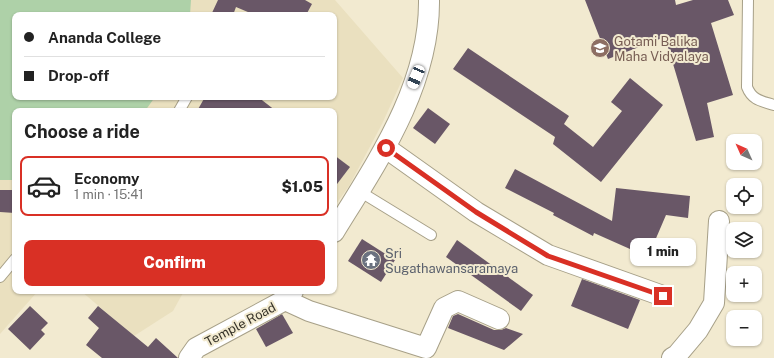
<!DOCTYPE html>
<meta charset="utf-8">
<style>
:root{--surface:#fff;--page:#f6f6f6;--text:#222;--muted:#767676;--line:#e0e0e0;--accent:#d93025}
body{margin:0;font-family:"Public Sans",sans-serif;background:var(--page);color:var(--text);height:100vh;display:flex;flex-direction:column;font-size:15px;white-space:nowrap}
*{box-sizing:border-box;margin:0}
p{font-size:13px;color:var(--muted)}
.icon{flex:none;width:22px;height:22px;fill:none;stroke:currentColor;stroke-width:2;stroke-linecap:round;stroke-linejoin:round}
.map{position:relative;flex:1;overflow:hidden}
.sheet{position:absolute;left:12px;top:108px;width:325px;height:186px;display:flex;flex-direction:column;background:var(--surface);border-radius:8px;box-shadow:0 1px 3px #0004}
.sheet>*{flex:none}
.banner{position:absolute;left:12px;top:12px;width:325px;height:88px;border-radius:8px;box-shadow:0 1px 3px #0004;display:grid;align-content:center;height:88px;padding:0 12px;background:var(--surface)}
.needle{width:26px;rotate:315deg}
.buttons{position:absolute;left:726px;top:134px;display:grid;gap:8px}
.buttons a{display:grid;place-items:center;width:36px;height:36px;border-radius:8px;background:var(--surface);box-shadow:0 1px 3px #0004;font-size:20px}
.end{position:absolute;width:18px;height:18px;margin:-9px;border:5px solid #d93025;background:#fff;box-shadow:0 0 0 2px #fff}
.from{border-radius:50%}
.bubble{position:absolute;height:28px;border-radius:8px;background:var(--surface);box-shadow:0 1px 3px #0004;font-size:13px;font-weight:800;line-height:28px;text-align:center}
.car{position:absolute;width:12px;height:24px;margin:-12px -6px;border-radius:5px;box-shadow:0 0 3px 1px #0007;background:linear-gradient(#fff 24%,#345 0 40%,#fff 0 76%,#345 0 86%,#fff 0)}
.banner b{display:flex;align-items:center;gap:14px;height:38px;font-size:15px}
.banner b+b{border-top:1px solid var(--line)}
.banner i{width:10px;height:10px;background:var(--text)}
ul{padding:0;list-style:none}
li{display:flex;align-items:center;gap:12px;height:60px;margin:0 8px 6px;padding:0 4px;border:2px solid transparent;border-radius:8px}
li div{flex:1}
li b{display:block;font-size:15px}
li em{font-style:normal;font-weight:800}
li.current{border-color:var(--accent)}
li>.icon{width:36px;height:36px;stroke-width:1.5}
h2{padding:0 12px;font-size:18px;line-height:48px}
.action{display:flex;gap:8px;margin-top:auto;padding:8px 12px}
.action a{flex:1;height:46px;border-radius:8px;background:var(--accent);color:#fff;font-size:16px;font-weight:800;line-height:46px;text-align:center}
.map>svg:first-child{display:block}
.built{fill:#eae0bf;fill-rule:evenodd}
.green{fill:#aed1a8}
.building{fill:#695767}
.lines{fill:none;stroke-linecap:round;stroke-linejoin:round}
.service-casing{stroke:#a7a088;stroke-width:12}
.minor-casing{stroke:#a7a088;stroke-width:22}
.service{stroke:#fff;stroke-width:10}
.minor{stroke:#fff;stroke-width:20}
.route{stroke:#d93025;stroke-width:5}
.labels{text-anchor:middle;stroke-width:4;stroke-linejoin:round;paint-order:stroke}
.education-label{font-size:13px;fill:#785e54;stroke:#f2ead0;text-anchor:start}
.worship-label{font-size:13px;fill:#5b616d;stroke:#f2ead0;text-anchor:start}
.street-label{font-size:13px;fill:#38352b;stroke:#f2ead0}
</style>
<div class="map">
<svg width="774" height="358" viewBox="0 0 774 358">
<rect width="100%" height="100%" fill="#f2ead0"/>
<g class="built">
<path d="M0,0H335L403,78L382,124L349,186L334,207V111H15V291H38L0,334ZM15,15H334V97H15Z"/>
<polygon points="81,291 184,291 173,311 134,336"/>
</g>
<polygon class="green" points="0,0 191,0 190,15 15,15 15,97 155,97 145,111 15,111 15,180 0,180"/>
<g class="building">
<polygon points="218,0 305,0 312,4 306,15 255,15 236,7 233,15 211,15"/>
<polygon points="585,0 675,0 676,5 693,0 728,0 734,15 711,23 733,95 707,103 714,137 696,141 665,37 608,59"/>
<polygon points="468,48 569,116 564,124 593,147 622,111 611,102 630,78 663,105 601,182 553,144 555,137 453,69"/>
<polygon points="205,97 258,97 276,111 197,111"/>
<polygon points="428,108 450,124 435,144 413,128"/>
<polygon points="334,155 350,167 334,188"/>
<polygon points="515,169 612,221 616,188 690,196 688,218 666,215 648,257 594,233 593,236 553,215 554,213 505,188"/>
<polygon points="0,190 15,190 15,213 0,212"/>
<polygon points="362,239 395,260 381,282 348,261"/>
<polygon points="457,240 533,295 521,311 446,257"/>
<polygon points="582,279 640,300 628,329 571,306"/>
<polygon points="30,306 48,323 41,330 45,334 30,350 8,329"/>
<polygon points="98,306 148,347 156,338 178,358 102,358 86,345 99,328 88,318"/>
<polygon points="282,314 293,333 266,347 256,329"/>
<polygon points="458,314 494,330 501,330 506,328 523,334 504,350 448,328 453,316"/>
</g>
<g class="lines">
<defs>
<g id="service">
<path d="M748,0L747,87C752,100 761,101 774,105"/>
<polyline points="179,111 187,97"/>
<polyline points="359,191 431,235"/>
<polyline points="0,277 15,259"/>
</g>
<g id="minor">
<polyline points="386,148 476,212 548,255 663,296"/>
<path d="M334,232C377,162 430,86 429,0"/>
<polyline points="285,300 309,311 426,348 444,308 458,301 499,319"/>
<polyline points="189,358 196,348 285,300 293,291"/>
<polyline points="672,358 677,355 698,330 714,303 719,221"/>
</g>
</defs>
<use href="#service" class="service-casing"/>
<use href="#minor" class="minor-casing"/>
<use href="#service" class="service"/>
<use href="#minor" class="minor"/>
</g>
<g class="lines">
<polyline class="route" points="386,148 476,212 548,256 663,296"/>
</g>
<defs>
<symbol id="school-disc" viewBox="-11 -11 22 22"><circle r="9.5" fill="#8d6e63" stroke="#f2ead0"/><path d="M0-5L7-2L0 1L-7-2ZM-4 1L0 2.5L4 1V4Q0 6-4 4Z" fill="#fff"/></symbol>
<symbol id="temple-disc" viewBox="-11 -11 22 22"><circle r="9.5" fill="#6b7280" stroke="#f2ead0"/><path d="M0-6L5-2H3V0L6.5 2.5H4V6H1.5V3h-3V6H-4V2.5H-6.5L-3 0V-2H-5Z" fill="#fff"/></symbol>
</defs>
<g fill-rule="evenodd">
<use href="#school-disc" x="589" y="37" width="22" height="22"/>
<use href="#temple-disc" x="360" y="249" width="22" height="22"/>
</g>
<g class="labels">
<g class="education-label">
<text x="614" y="46">Gotami Balika<tspan x="614" dy="15">Maha Vidyalaya</tspan></text>
</g>
<g class="worship-label">
<text x="385" y="258">Sri<tspan x="385" dy="15">Sugathawansaramaya</tspan></text>
</g>
<g class="street-label">
<text transform="translate(240 324) rotate(-28)" y="5">Temple Road</text>
</g>
</g>
</svg>
<div class="buttons">
<a><svg class="needle" viewBox="-14 -14 28 28"><path d="M0-13l5 13h-10z" fill="#e53935"/><path d="M0 13l5-13h-10z" fill="#767676"/></svg></a>
<a><svg class="icon" aria-label="locate" viewBox="0 0 24 24"><circle cx="12" cy="12" r="6"/><path d="M12 2v4M12 18v4M2 12h4M18 12h4"/></svg></a>
<a><svg class="icon" aria-label="layers" viewBox="0 0 24 24"><path d="M12 4l9 5-9 5-9-5zM3 14l9 5 9-5"/></svg></a>
<a>+</a>
<a>−</a>
</div>
<i class="end from" style="left:386px;top:148px"></i>
<i class="end" style="left:663px;top:296px"></i>
<div class="bubble" style="left:630px;top:238px;width:66px">1 min</div>
<i class="car" style="left:416px;top:77px;rotate:203deg"></i>
<div class="banner">
<b><i class="from"></i>Ananda College</b>
<b><i></i>Drop-off</b>
</div>
<section class="sheet">
<h2>Choose a ride</h2>
<ul>
<li class="current"><svg class="icon" aria-label="car" viewBox="0 0 24 24"><path d="M5 17H2v-5l4-1 3-4h7l3 4 3 1v5h-3M9 17h6M6 11h13"/><circle cx="7" cy="17" r="2"/><circle cx="17" cy="17" r="2"/></svg><div><b>Economy</b><p>1 min · 15:41</p></div><em>$1.05</em></li>
</ul>
<div class="action"><a>Confirm</a></div>
</section>
</div>
